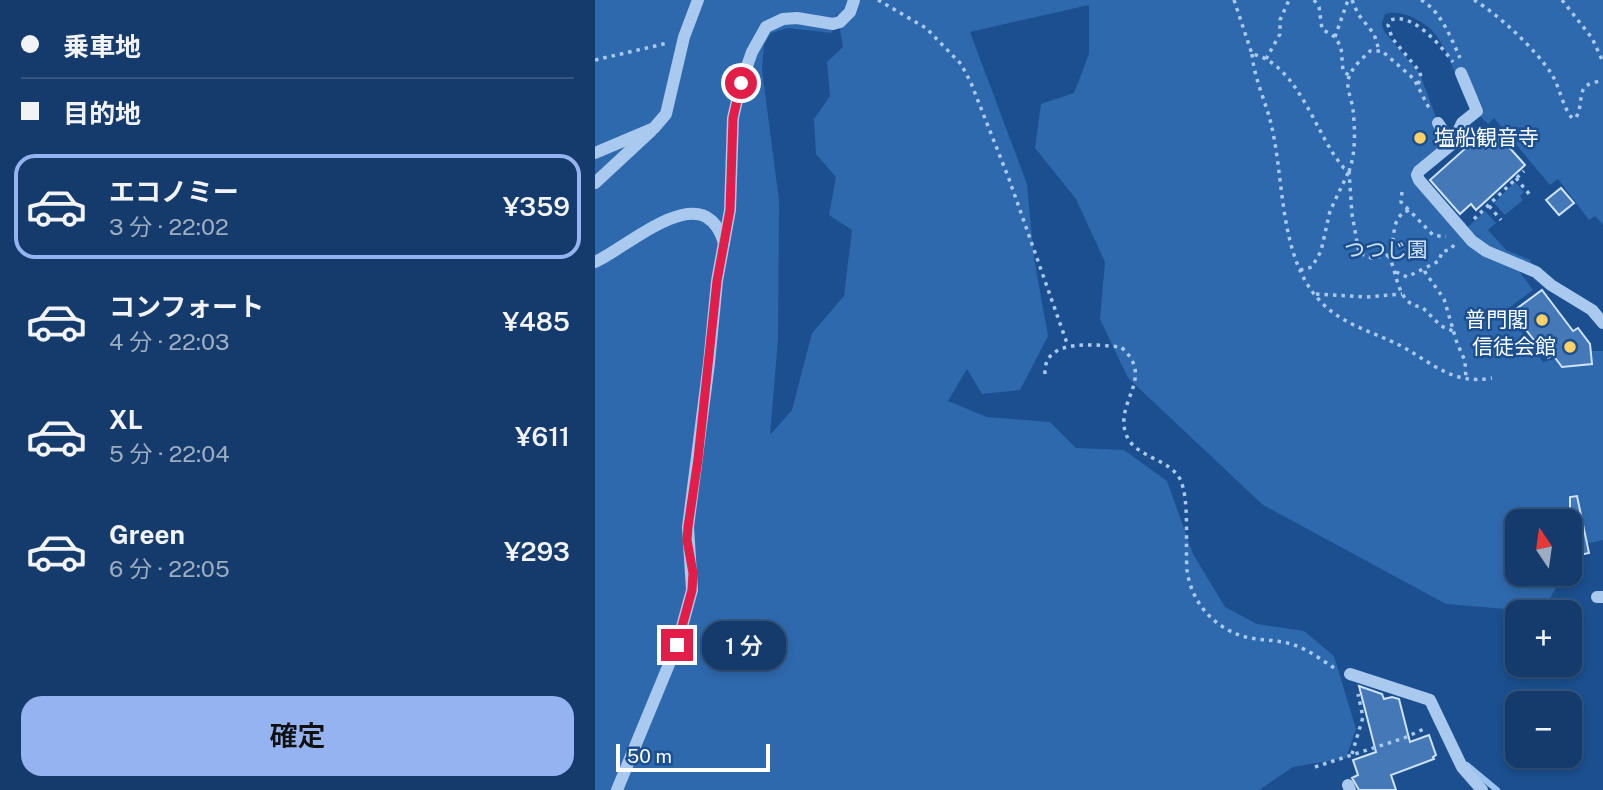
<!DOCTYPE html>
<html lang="ja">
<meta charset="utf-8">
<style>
:root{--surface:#143b6b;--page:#1d4271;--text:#f1f3f6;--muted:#9dadc1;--line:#33557e;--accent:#95b2f1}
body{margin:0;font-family:"Public Sans","Noto Sans JP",sans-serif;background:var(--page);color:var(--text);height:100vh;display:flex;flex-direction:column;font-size:26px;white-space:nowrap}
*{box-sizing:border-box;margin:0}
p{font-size:23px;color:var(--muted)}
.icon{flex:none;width:38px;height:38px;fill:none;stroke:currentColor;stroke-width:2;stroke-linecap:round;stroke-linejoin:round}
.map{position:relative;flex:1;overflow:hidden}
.sheet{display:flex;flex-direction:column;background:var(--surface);width:595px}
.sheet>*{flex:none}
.guide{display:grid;align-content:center;height:154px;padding:0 21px;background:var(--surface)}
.needle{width:46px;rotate:347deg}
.buttons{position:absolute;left:910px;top:509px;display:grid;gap:14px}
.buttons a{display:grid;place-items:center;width:77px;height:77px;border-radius:14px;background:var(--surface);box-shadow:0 4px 10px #0003,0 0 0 2px var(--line);font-size:35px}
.scale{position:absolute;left:21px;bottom:18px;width:154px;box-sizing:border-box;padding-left:7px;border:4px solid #fff;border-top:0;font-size:19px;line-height:24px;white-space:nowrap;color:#fff;-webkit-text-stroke:5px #1b4f8f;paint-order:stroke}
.end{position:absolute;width:32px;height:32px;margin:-16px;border:9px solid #e11d48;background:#fff;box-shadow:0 0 0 4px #fff}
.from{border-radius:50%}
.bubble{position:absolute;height:49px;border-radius:21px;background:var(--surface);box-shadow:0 4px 10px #0003,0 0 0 2px var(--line);font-size:23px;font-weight:600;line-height:49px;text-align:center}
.guide b{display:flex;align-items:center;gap:24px;height:66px;font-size:26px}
.guide b+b{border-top:2px solid var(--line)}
.guide i{width:18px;height:18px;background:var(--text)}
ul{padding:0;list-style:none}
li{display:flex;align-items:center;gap:21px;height:105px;margin:0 14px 10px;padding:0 7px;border:4px solid transparent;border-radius:21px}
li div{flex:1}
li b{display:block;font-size:26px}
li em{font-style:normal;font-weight:600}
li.selected{border-color:var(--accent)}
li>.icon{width:63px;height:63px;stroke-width:1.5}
.cta{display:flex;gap:14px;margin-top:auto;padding:14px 21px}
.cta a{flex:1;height:80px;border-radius:21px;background:var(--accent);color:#111;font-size:28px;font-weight:600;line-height:80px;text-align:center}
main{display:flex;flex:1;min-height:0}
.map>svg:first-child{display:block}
.green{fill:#2e69ad;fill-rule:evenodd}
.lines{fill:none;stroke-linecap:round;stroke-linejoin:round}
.stream{stroke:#9cc4f0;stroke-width:6}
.building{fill:#4478b7;stroke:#cfe3fa;stroke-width:2}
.path{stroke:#a9c9ee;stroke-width:3.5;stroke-dasharray:3.5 5;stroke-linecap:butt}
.minor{stroke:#a9c9ee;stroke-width:12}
.route{stroke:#e11d48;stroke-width:9}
.poi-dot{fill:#ffd166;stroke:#1b4f8f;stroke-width:2.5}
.labels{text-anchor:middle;stroke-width:5;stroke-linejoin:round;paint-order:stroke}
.poi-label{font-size:21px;fill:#fff;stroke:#1b4f8f;text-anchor:end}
.park-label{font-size:21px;fill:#cfe3fa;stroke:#1b4f8f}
</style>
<main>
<section class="sheet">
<div class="guide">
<b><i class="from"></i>乗車地</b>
<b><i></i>目的地</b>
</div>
<ul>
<li class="selected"><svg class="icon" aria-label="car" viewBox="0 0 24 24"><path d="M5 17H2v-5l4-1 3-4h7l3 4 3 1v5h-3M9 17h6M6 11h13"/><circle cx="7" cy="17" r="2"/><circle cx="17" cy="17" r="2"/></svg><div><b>エコノミー</b><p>3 分 · 22:02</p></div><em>¥359</em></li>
<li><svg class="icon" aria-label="car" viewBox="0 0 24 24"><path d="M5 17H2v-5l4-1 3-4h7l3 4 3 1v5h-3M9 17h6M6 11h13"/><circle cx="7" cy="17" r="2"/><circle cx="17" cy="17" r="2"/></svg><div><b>コンフォート</b><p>4 分 · 22:03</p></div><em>¥485</em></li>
<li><svg class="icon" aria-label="car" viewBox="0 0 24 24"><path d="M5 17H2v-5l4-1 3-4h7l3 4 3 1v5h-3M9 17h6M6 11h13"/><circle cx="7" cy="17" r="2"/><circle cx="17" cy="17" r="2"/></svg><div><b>XL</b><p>5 分 · 22:04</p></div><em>¥611</em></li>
<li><svg class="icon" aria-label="car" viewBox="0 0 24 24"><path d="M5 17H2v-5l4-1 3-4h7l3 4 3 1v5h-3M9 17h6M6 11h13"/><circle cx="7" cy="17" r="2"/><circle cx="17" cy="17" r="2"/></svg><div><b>Green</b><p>6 分 · 22:05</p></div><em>¥293</em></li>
</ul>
<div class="cta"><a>確定</a></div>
</section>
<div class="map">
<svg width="1008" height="790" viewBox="0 0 1008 790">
<rect width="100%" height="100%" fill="#1b4f8f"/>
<g class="green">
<path d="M0,0H1008V225L1000,216L994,220L963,179L955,185L899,118L893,124L885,116L889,111L883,97L871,100C862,82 855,54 843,38C834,23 807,8 790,14L787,24L789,31L825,74L850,142L819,171L872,243L921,267L938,290L911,310L948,362L992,351H1008V540L986,545L975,564V522H922V574H969L947,612L851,604L668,505L533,378L505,319L510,262L481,199L440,148L446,104L479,93L494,54V5L375,32L432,184L439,258L453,336L425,390L387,394L372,369L353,401L392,417L455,422L481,448L529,450L572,481L598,554L630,607L662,624L709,631L739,656L761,729L751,758L698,767L664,790H0ZM242,12L248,47L232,62L235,96L219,119L221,154L241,177L234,215L257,230L249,296L217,333L197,410L175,435L183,339L184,200L167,70L169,45L176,33L193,28L237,33Z"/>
<polygon points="920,182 929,192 925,196 928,200 910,215 899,203"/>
<polygon points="890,211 901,223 893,230 911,250 935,260 937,264 888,243 873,227"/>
</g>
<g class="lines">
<polyline class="stream" points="872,765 902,790"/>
</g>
<g class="building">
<polygon points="897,128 930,165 881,210 876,204 865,214 835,180 892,129 893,131"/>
<polygon points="966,188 979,203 964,215 951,200"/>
<polygon points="947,290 978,331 983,328 995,344 997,364 967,367 958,355 953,358 917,312"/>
<polygon points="982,496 994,553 975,557 975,497"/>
<polygon points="764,686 787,694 789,699 797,697 804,699 815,742 834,735 841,755 838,757 839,759 796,775 801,790 764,790 757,778 763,775 758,760 781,752"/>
</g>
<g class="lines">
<g class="path">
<polyline points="283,0 331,28 366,64 376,83 414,179 473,346"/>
<path d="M639,0L657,54C704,64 721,137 749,168L754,171C761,153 760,128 758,110C757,99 750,87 754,77C758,66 768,58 775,51H787L819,79L835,110"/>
<polyline points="719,0 724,7 727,29 740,37 746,47 748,71 755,76"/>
<polyline points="757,0 763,14 779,34 784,50"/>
<path d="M826,0C846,11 856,38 865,58"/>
<path d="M879,0C903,14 941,50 956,73C965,87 967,106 977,118H981C991,97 978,84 1008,81"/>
<polyline points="967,0 997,38 1008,62"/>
<polyline points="740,37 753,0"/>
<path d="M657,54C659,76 668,96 674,116C691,175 681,258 728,304C750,326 782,333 808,347C840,365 859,385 897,378"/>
<polyline points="671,59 685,34 685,20 694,0"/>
<polyline points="0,60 73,43"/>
<path d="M823,84L826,78L825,72L797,38L793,25L796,20C818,12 846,46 858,62"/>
<path d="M754,171L757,214L764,253L777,258L793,255C803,239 793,218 814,210L838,235L851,237"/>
<polyline points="921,178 935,195"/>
<polyline points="807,192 806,202 814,210"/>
<polyline points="894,206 906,220"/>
<polyline points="879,219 929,171"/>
<polyline points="859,245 856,249 847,252 844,261 830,268 830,272 849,299 862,343 870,361 871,380"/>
<path d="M793,255C803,272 801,305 827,307L846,326L858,331"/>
<polyline points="705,270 717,267 726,251 735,211 753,173"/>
<polyline points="801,272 812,277 830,268"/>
<polyline points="721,294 771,297 807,294"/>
<path d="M450,374C448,337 501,345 526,347C560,377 522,399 530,431C537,458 573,457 585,479C595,499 590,546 592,570C596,601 617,626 647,636C663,641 683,639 699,645C714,650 728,661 741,669"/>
<polyline points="757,754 768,717 763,694"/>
<polyline points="720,767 809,738 831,728"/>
</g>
<g class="minor">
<polyline points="866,73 882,111 867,123 857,144 824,171 822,175 824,180 877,241 891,251 941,272 956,285 997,310 1008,323"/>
<polyline points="843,123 857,144"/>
<polyline points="0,153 59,128 71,114 89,37 103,0"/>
<polyline points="0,183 56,131"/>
<path d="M0,262C34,247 109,174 129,243"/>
<polyline points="1002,597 1008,597"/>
<polyline points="755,674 835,700 867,767 887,790"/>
<polyline points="753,785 755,790"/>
<polyline points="22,790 82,645 97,590 93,527 114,363 122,281 135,210 138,118 146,83 157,52 171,27 188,19 202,18 238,24 245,22 255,12 259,0"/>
</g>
</g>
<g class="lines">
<polyline class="route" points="82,645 97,590 98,573 92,540 93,527 103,459 122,281 135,210 138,118 146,83"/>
</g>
<g class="poi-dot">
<circle cx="825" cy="138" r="7"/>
<circle cx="947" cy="320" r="7"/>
<circle cx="975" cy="347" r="7"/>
</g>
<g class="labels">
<g class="poi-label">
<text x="839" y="145" text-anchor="start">塩船観音寺</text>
<text x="933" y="327">普門閣</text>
<text x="961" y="354">信徒会館</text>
</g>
<g class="park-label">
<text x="791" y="257">つつじ園</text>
</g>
</g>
</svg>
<div class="buttons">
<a><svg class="needle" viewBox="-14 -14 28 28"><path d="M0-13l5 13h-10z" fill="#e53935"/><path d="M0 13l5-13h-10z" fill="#9dadc1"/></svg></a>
<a>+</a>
<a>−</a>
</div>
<div class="scale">50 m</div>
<i class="end from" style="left:146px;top:83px"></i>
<i class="end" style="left:82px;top:645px"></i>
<div class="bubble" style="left:107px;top:621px;width:84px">1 分</div>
</div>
</main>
